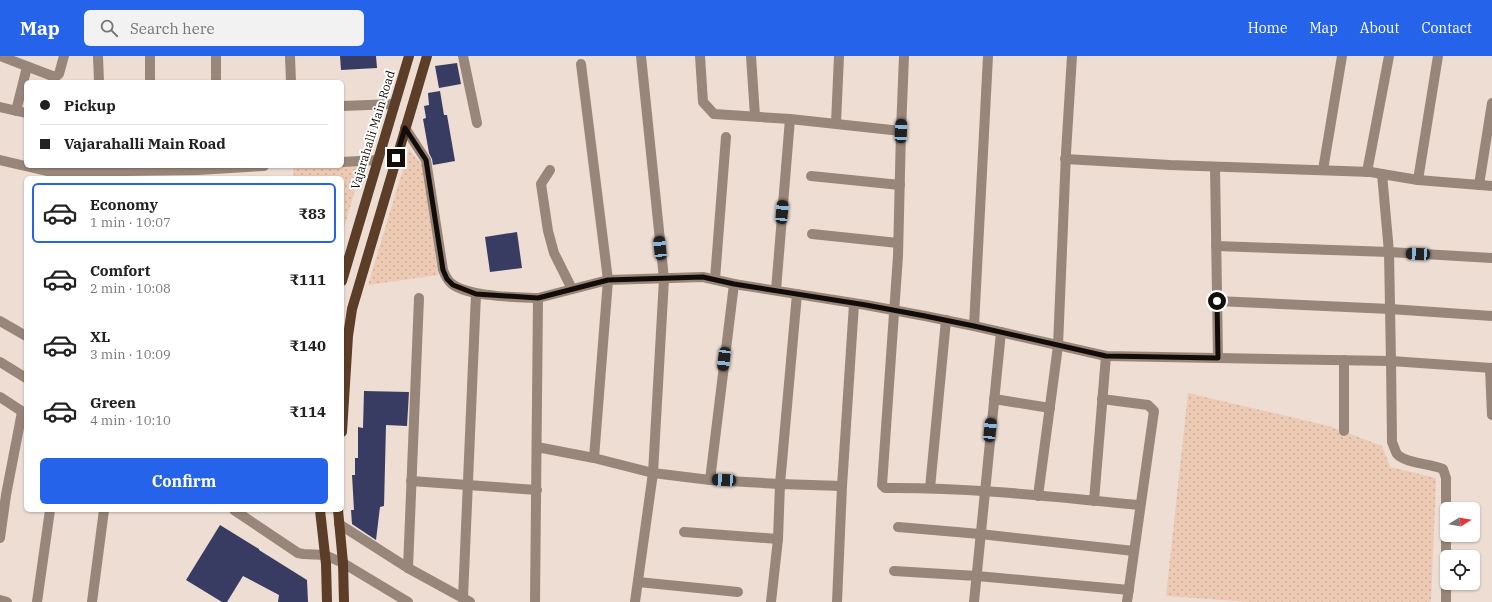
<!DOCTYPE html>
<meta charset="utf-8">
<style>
:root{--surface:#fff;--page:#f2f2f2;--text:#222;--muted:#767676;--line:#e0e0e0;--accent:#2563eb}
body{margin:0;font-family:"IBM Plex Serif",serif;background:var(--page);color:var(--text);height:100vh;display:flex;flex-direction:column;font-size:15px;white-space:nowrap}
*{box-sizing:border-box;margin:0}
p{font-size:13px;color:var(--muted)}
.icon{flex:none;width:22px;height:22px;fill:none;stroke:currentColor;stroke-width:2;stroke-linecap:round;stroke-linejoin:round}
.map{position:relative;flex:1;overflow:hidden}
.side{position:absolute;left:24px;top:120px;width:320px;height:336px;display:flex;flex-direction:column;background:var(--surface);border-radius:6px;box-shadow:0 1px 3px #0004}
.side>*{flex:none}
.guide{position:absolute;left:24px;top:24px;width:320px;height:88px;border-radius:6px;box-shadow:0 1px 3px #0004;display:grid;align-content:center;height:88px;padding:0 16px;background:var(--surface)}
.needle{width:26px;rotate:79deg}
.controls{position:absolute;left:1440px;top:446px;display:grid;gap:8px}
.controls a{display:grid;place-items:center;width:40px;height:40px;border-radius:6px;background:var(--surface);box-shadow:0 1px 3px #0004;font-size:20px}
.end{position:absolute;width:18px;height:18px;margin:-9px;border:5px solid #130d0a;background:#fff;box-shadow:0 0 0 2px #fff}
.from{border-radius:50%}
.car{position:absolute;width:12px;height:24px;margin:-12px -6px;border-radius:5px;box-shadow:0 0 3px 1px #0007;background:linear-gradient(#222 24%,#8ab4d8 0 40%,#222 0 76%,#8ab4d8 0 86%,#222 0)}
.guide b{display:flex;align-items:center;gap:14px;height:38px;font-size:15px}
.guide b+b{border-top:1px solid var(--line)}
.guide i{width:10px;height:10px;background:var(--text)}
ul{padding:7px 0 0;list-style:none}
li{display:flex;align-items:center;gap:12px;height:60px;margin:0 8px 6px;padding:0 8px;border:2px solid transparent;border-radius:6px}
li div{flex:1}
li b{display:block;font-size:15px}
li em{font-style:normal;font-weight:700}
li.current{border-color:var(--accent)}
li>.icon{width:36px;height:36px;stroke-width:1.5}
.action{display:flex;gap:8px;margin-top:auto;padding:8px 16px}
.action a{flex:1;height:46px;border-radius:6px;background:var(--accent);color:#fff;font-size:16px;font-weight:700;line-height:46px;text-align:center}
header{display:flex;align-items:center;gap:24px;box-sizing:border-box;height:56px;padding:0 20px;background:var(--accent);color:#fff}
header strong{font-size:19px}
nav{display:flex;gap:22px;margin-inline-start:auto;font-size:14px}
.search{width:280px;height:36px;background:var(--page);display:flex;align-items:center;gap:10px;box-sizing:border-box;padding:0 14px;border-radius:6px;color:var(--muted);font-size:15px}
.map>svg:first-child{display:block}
.grass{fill:url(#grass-dots)}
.building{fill:#383c62}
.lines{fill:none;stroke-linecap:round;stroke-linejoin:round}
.minor{stroke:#99867a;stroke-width:10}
.major{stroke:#5c3d28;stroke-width:10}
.route{stroke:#130d0a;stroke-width:5}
.labels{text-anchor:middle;stroke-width:4;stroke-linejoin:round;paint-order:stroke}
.street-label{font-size:12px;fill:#130d0a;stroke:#fff}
</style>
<header>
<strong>Map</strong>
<div class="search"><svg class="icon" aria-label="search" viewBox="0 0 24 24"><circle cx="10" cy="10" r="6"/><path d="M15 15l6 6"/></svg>Search here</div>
<nav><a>Home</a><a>Map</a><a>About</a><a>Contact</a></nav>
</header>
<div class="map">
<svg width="1492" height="546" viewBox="0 0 1492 546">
<defs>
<pattern id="grass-dots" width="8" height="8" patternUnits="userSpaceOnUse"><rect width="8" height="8" fill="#edcab4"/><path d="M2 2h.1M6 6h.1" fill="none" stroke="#caac99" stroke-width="1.8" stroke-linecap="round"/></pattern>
</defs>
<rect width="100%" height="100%" fill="#edddd3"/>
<g class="grass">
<polygon points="409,93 423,110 438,219 368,229"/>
<polygon points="362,109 342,179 342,122 294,122 293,112"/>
<polygon points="1188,337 1329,370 1382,390 1390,411 1436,422 1431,546 1251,546 1166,540"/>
</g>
<g class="building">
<polygon points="340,0 376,0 377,12 341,14"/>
<polygon points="457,7 461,28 439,32 435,10"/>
<polygon points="440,35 444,59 447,59 455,105 433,109 432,103 429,97 423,63 426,62 424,50 429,49 428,37"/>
<polygon points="517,176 522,212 490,216 485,181"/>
<polygon points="364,335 409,336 407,370 386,369 384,450 380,451 376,484 352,468 351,454 354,454 352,419 355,419 355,402 358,402 358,371 363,372"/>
<polygon points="220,469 259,493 259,494 307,524 308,546 278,546 279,539 243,520 227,546 222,546 186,524"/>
</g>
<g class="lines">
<g class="minor">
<polyline points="0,0 55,21 59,18 64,0"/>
<polyline points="98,0 99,26"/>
<polyline points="150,0 150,26"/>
<polyline points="216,0 216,26"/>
<polyline points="290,0 291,26"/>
<polyline points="463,0 477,67"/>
<path d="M700,0L703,46L714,58L790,63L901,75L898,200L882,429L885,432C970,431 1055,441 1139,449"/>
<polyline points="751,0 755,60"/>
<polyline points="581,8 608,224 594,402"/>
<polyline points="342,50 394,48"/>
<polyline points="0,51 26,57"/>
<polyline points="16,55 27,11"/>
<polyline points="836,67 839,0"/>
<path d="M405,72L426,104L443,214C445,219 447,224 451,227C466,241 517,241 538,242"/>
<polyline points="901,75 904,0"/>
<polyline points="1065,103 1170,109 1371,116 1382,118"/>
<polyline points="0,104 51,116 198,114 264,110"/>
<polyline points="342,106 378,104"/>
<polyline points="1215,111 1218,302"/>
<polyline points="550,114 541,128 548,175 554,197 572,233"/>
<polyline points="1323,114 1342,0"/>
<polyline points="1367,116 1389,0"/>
<polyline points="811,120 900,129"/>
<polyline points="1418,124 1438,0"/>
<polyline points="1479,129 1492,47"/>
<polyline points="812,178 898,187"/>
<polyline points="1216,190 1389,196 1492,202"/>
<polyline points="715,223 726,81"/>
<polyline points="776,234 790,63"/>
<polyline points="1217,245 1390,253 1492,260"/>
<polyline points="0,265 26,280"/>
<polyline points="974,270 988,0"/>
<polyline points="1344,304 1344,375"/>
<polyline points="0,306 26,322"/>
<polyline points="1490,312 1492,359"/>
<polyline points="0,341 26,358"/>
<polyline points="994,343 1050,352"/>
<polyline points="1102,343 1148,349 1154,355 1127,546"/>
<polyline points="537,391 594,402 653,417 710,424 780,428 797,238"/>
<polyline points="710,424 734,228"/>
<polyline points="411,425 537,434"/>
<polyline points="930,432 946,264"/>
<polyline points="1038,440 1058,290 1066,97 1072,0"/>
<polyline points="1094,445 1106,300"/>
<polyline points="234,454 298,497 303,498 325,499 343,507 408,546"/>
<polyline points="339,468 408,512 470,546"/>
<polyline points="898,471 980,478 1134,495"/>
<polyline points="684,476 778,483"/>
<polyline points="0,482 6,439 22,356"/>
<polyline points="408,512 419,242"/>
<polyline points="894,515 977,520 1129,534"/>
<polyline points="638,526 738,536"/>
<polyline points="463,542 476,238"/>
<polyline points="0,544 7,546"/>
<polyline points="37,546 50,454"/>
<polyline points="92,546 104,454"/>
<polyline points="535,546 538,242 608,224 703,221 734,228 866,249 925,260 974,270 1106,300 1391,305 1389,196 1382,118 1418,124 1492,130"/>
<polyline points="635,546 653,417 664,223 641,0"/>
<polyline points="771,546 778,483 780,428 842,430"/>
<polyline points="837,546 842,430 854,248"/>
<polyline points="974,546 1001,276"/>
<path d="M1446,546V422L1443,413C1430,407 1406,408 1397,398C1395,395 1394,390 1392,386L1391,305L1492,312"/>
</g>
<g class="major">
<polyline points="342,225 409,0"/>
<polyline points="342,376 348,280 352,253 427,0"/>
<polyline points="320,454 326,508 327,546"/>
<polyline points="338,454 343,507 344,546"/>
</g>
</g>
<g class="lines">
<polyline class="route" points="396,102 405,72 426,104 443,214 447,223 453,229 476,238 538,242 608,224 703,221 734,228 866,249 925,260 974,270 1106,300 1218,302 1217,245"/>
</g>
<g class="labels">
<g class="street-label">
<text transform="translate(373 74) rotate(-73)" y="4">Vajarahalli Main Road</text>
</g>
</g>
</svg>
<div class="controls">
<a><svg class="needle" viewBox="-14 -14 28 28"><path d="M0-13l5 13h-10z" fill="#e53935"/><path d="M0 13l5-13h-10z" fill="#767676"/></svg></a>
<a><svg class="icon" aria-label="locate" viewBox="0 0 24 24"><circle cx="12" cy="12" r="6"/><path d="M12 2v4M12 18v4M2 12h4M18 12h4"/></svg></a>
</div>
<i class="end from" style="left:1217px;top:245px"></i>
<i class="end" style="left:396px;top:102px"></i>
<i class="car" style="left:901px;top:75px;rotate:2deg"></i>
<i class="car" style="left:782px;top:156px;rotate:5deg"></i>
<i class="car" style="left:660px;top:192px;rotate:354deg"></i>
<i class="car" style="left:1418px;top:198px;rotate:273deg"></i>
<i class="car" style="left:724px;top:303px;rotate:187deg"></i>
<i class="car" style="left:990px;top:374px;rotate:6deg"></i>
<i class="car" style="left:724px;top:424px;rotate:273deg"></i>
<div class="guide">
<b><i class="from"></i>Pickup</b>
<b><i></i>Vajarahalli Main Road</b>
</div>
<section class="side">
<ul>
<li class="current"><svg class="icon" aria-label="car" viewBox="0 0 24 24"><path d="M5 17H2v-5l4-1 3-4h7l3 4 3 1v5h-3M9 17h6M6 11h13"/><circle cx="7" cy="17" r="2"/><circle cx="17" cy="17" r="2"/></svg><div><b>Economy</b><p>1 min · 10:07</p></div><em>₹83</em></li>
<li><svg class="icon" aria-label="car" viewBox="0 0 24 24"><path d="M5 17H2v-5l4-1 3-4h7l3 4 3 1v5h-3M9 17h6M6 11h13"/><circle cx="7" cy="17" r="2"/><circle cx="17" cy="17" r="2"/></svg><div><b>Comfort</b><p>2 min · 10:08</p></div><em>₹111</em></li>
<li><svg class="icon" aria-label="car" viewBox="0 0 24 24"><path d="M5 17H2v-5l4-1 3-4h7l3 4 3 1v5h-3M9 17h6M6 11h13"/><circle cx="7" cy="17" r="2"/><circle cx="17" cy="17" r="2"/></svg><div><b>XL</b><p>3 min · 10:09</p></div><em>₹140</em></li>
<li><svg class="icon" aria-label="car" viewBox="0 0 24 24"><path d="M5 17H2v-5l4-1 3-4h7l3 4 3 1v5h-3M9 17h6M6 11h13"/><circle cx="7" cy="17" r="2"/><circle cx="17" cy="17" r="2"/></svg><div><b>Green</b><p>4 min · 10:10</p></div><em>₹114</em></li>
</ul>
<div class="action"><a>Confirm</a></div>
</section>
</div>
